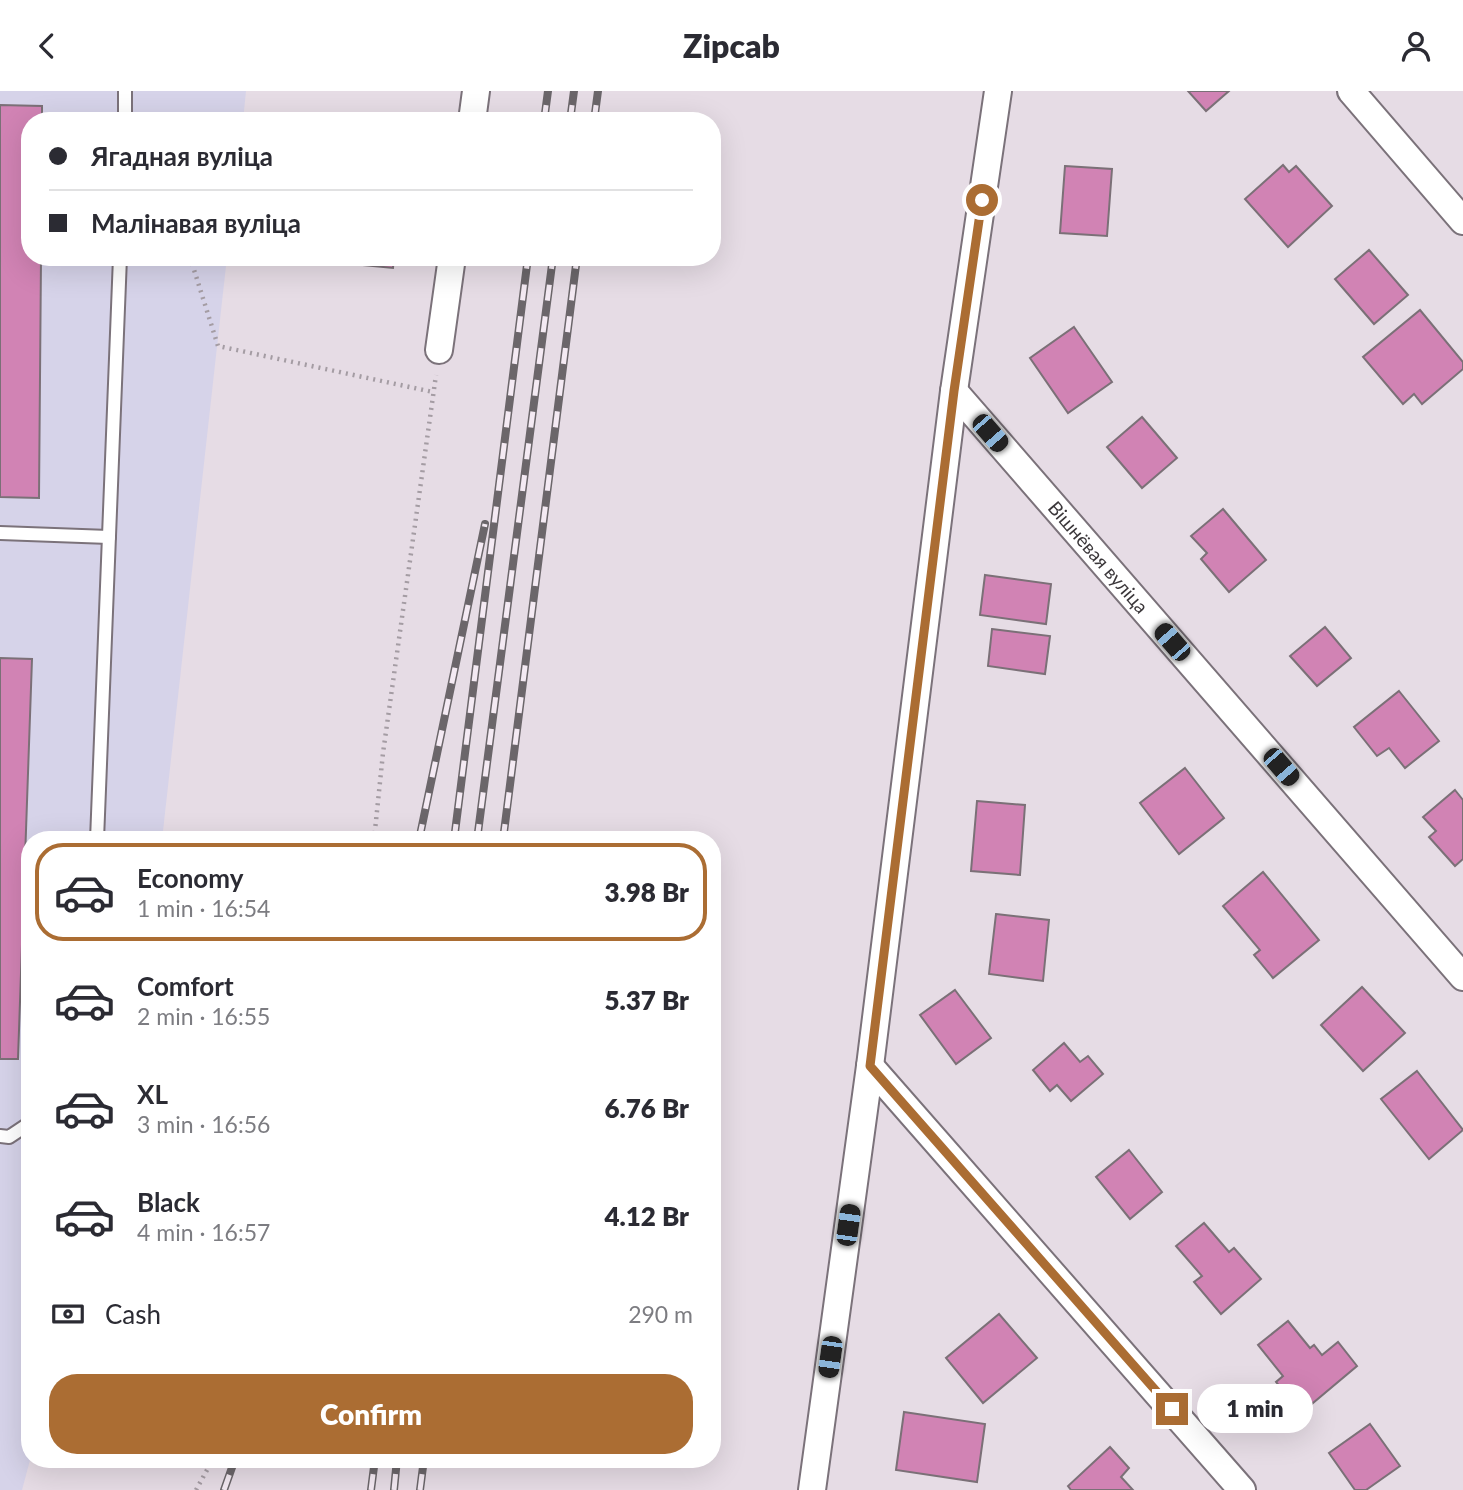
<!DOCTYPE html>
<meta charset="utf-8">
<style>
:root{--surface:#fff;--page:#f7f7f7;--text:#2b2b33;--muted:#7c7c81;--line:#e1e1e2;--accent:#ab6d33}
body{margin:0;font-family:Lato,sans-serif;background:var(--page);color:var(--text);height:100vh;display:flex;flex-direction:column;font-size:26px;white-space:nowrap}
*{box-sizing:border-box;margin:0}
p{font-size:23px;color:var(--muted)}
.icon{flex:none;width:38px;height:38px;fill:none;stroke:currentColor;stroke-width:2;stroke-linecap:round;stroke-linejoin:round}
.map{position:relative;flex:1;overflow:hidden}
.side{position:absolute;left:21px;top:740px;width:700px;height:637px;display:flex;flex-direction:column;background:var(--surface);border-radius:28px;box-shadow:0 7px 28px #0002}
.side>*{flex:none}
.hud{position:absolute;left:21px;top:21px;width:700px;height:154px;border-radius:28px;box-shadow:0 7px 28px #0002;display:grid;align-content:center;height:154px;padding:0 28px;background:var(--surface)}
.end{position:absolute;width:32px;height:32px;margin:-16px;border:9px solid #ab6d33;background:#fff;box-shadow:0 0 0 4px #fff}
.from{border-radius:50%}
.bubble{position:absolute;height:49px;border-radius:24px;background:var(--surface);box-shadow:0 7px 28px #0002;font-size:23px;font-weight:800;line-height:49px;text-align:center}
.car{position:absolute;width:21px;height:42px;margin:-21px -10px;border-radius:9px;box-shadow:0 0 5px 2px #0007;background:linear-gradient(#222 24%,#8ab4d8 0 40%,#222 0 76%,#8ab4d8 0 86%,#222 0)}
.hud b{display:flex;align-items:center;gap:24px;height:66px;font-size:26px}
.hud b+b{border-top:2px solid var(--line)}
.hud i{width:18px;height:18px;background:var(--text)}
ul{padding:12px 0 0;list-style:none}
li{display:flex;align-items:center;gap:21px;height:98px;margin:0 14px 10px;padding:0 14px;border:4px solid transparent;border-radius:28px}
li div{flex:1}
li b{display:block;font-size:26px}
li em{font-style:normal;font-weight:800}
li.selected{border-color:var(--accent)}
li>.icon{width:63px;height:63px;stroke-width:1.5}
.pay{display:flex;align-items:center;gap:18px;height:77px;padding:0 28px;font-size:26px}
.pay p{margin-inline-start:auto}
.cta{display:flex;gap:14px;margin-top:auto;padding:14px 28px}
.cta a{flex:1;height:80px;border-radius:28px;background:var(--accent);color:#fff;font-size:28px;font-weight:800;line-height:80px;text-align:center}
header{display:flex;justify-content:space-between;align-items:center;height:91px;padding:0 28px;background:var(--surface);font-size:32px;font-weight:800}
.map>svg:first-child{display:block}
.industrial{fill:#d6d3e9}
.building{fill:#d183b4;stroke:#7b7077;stroke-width:2}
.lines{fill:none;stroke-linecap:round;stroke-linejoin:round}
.service-casing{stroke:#7b727a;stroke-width:16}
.minor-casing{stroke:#7b727a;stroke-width:30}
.path{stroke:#a49ca3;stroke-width:4.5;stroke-dasharray:2 5;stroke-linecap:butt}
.service{stroke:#fff;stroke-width:12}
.minor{stroke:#fff;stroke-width:26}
.rail-casing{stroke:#6b666a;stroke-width:8}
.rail{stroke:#f4eaf3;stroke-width:5;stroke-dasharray:16;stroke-linecap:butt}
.route{stroke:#ab6d33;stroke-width:9}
.labels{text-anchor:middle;stroke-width:6;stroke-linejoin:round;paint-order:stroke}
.street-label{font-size:19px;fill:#3b373a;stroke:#f4eaf3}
</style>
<header><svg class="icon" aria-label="back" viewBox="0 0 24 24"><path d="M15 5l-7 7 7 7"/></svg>Zipcab<svg class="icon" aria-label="person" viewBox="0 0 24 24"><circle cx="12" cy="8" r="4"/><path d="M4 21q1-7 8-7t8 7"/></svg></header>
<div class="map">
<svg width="1463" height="1399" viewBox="0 0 1463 1399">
<rect width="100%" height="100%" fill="#e6dce5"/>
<polygon class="industrial" points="0,0 246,0 243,30 30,30 30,166 227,166 162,749 30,749 30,1369 22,1399 0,1399"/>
<g class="building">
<polygon points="1188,0 1229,0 1206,20"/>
<polygon points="0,14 42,15 42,30 30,30 30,166 41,166 39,407 0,406"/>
<polygon points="1283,74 1289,81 1296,75 1332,115 1288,156 1245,108"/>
<polygon points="1065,75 1112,78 1107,145 1060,142"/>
<polygon points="1369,159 1408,204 1374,233 1335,188"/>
<polygon points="333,166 394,166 393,177 332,171"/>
<polygon points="1420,219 1463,271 1463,278 1422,313 1414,303 1403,313 1363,266"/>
<polygon points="1074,236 1112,291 1068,322 1030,267"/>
<polygon points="1142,326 1177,367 1142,397 1107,356"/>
<polygon points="1223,418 1266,469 1229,501 1201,468 1207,462 1191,445"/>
<polygon points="985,484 1051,493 1046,533 980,524"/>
<polygon points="1325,536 1351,567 1317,595 1290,565"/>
<polygon points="992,538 1050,545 1045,583 988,575"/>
<polygon points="0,567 32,568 18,968 0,968"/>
<polygon points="1399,600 1439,650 1405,677 1389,657 1377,665 1354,636"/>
<polygon points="1185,677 1224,727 1179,763 1140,712"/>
<polygon points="1455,699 1463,709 1463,768 1455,775 1429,746 1436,740 1423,726"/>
<polygon points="977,710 1025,714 1020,784 971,780"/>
<polygon points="1263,781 1319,849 1273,887 1254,864 1260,859 1223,815"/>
<polygon points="996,823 1049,829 1043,890 989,883"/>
<polygon points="1362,896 1405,942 1363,980 1321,934"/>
<polygon points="955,899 991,947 956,973 920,924"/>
<polygon points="1064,952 1080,971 1088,965 1103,983 1071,1010 1057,994 1050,1000 1033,979"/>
<polygon points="1417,980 1463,1039 1429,1068 1381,1008"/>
<polygon points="1129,1059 1162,1101 1130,1128 1096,1086"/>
<polygon points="1204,1132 1229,1161 1234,1157 1261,1188 1221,1223 1194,1191 1202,1185 1176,1155"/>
<polygon points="999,1223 1037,1267 983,1312 946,1267"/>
<polygon points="1288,1230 1310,1257 1314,1254 1322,1264 1338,1251 1357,1275 1301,1322 1276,1291 1283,1285 1258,1254"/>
<polygon points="904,1321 985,1333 977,1391 896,1379"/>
<polygon points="1370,1333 1400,1375 1366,1399 1355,1399 1329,1362"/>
<polygon points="1110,1356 1129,1377 1121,1386 1133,1399 1071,1399 1068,1395"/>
</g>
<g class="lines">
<defs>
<g id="service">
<polyline points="125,0 125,30"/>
<polyline points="0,442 109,446"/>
<polyline points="97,749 120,166"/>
<polyline points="0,1045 9,1046 30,1032"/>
</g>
<g id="minor">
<polyline points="1351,0 1463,130"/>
<polyline points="472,30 476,0"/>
<polyline points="439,259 452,166"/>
<path id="s1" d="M954,300L1463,886"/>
<polyline points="870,975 1242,1399"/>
<polyline points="812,1399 870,975 954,300 998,0"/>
</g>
</defs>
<use href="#service" class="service-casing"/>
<use href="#minor" class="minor-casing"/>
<g class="path">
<polyline points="190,166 218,255 433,301"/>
<polyline points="374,749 383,662 436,284"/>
<polyline points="196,1399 213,1368"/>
</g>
<use href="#service" class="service"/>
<use href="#minor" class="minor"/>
<defs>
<g id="rail">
<polyline points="544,30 548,0"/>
<polyline points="570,30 574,0"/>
<polyline points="594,30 598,0"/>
<polyline points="419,749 485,433"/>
<polyline points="454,749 528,166"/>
<polyline points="477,749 553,166"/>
<polyline points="503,749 577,166"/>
<polyline points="224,1399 235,1368"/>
<polyline points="371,1399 375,1368"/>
<polyline points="394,1399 397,1368"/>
<polyline points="420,1399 424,1368"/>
</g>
</defs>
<use href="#rail" class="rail-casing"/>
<use href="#rail" class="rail"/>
</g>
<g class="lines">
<polyline class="route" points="982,109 954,300 870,975 1172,1318"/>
</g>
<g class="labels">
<g class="street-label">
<text dy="7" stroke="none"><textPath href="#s1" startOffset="220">Вішнёвая вуліца</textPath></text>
</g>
</g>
</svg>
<i class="end from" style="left:982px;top:109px"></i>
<i class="end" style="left:1172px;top:1318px"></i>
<div class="bubble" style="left:1197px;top:1293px;width:116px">1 min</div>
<i class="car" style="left:990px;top:342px;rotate:139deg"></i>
<i class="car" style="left:1172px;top:551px;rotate:319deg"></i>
<i class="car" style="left:1281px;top:676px;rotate:139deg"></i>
<i class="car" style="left:848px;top:1134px;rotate:8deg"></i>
<i class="car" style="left:830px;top:1266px;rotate:188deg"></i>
<div class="hud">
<b><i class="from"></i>Ягадная вуліца</b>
<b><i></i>Малінавая вуліца</b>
</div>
<section class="side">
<ul>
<li class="selected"><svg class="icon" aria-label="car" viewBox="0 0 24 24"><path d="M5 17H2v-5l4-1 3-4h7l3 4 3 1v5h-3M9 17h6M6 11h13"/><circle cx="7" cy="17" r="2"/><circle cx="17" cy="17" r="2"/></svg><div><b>Economy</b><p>1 min · 16:54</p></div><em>3.98 Br</em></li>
<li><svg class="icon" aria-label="car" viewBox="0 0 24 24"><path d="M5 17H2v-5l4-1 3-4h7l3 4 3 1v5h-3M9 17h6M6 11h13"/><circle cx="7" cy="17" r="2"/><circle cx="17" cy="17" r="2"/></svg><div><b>Comfort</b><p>2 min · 16:55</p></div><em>5.37 Br</em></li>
<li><svg class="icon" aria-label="car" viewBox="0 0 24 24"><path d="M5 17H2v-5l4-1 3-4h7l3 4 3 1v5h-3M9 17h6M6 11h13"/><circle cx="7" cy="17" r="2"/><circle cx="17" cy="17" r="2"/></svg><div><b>XL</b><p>3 min · 16:56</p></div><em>6.76 Br</em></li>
<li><svg class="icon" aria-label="car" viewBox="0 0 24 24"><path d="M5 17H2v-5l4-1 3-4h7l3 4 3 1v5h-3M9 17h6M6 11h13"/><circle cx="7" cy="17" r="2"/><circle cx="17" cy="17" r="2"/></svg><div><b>Black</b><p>4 min · 16:57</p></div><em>4.12 Br</em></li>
</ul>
<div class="pay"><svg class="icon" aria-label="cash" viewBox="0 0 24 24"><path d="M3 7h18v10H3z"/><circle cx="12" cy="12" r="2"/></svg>Cash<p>290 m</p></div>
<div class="cta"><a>Confirm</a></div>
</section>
</div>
